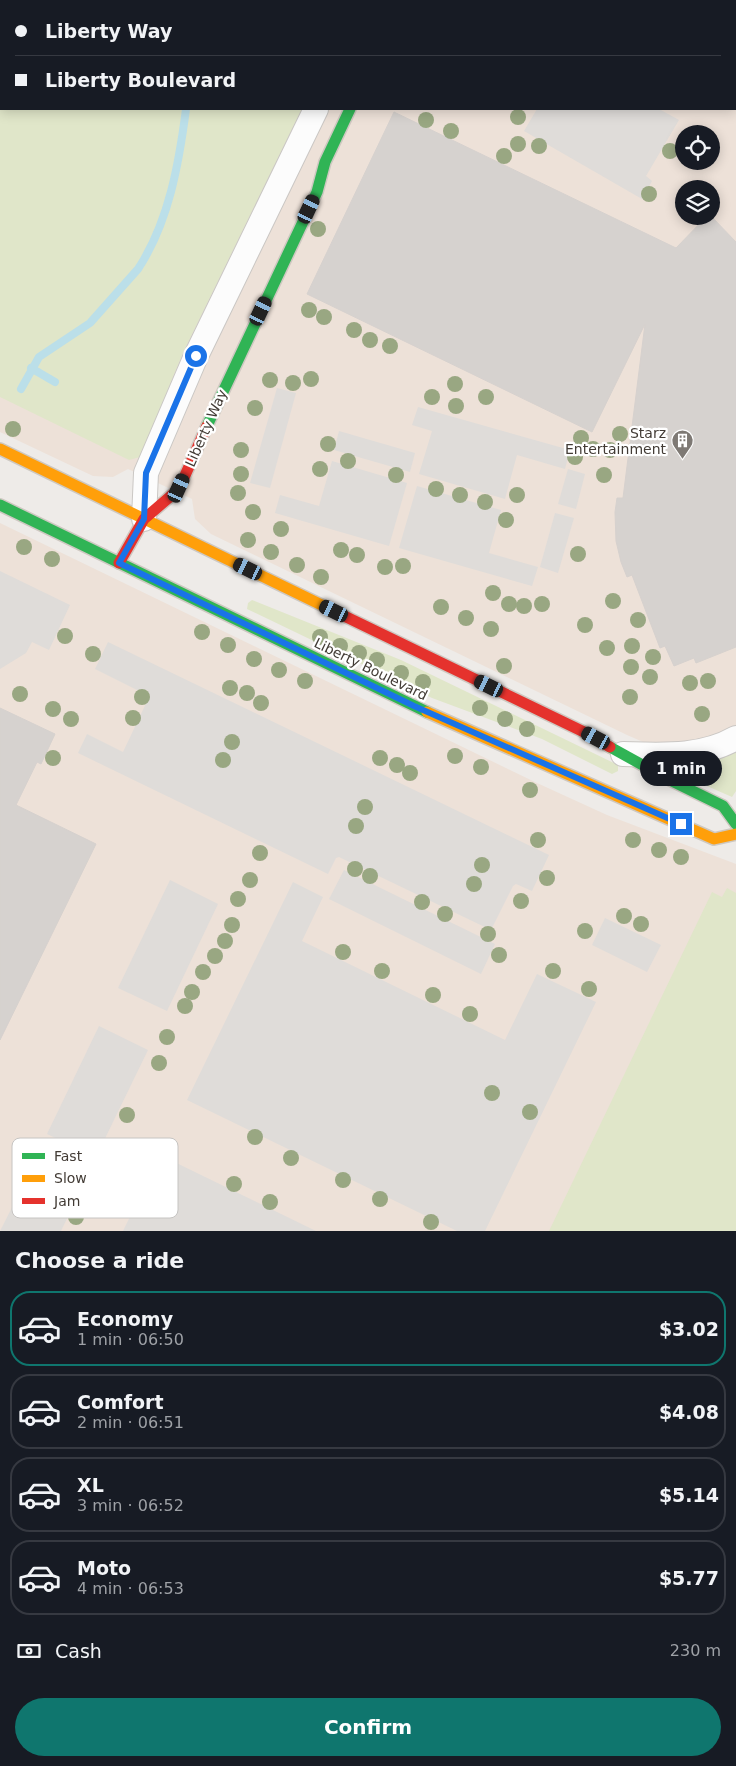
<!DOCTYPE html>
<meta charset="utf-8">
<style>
:root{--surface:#171b24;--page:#20242c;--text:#f1f3f6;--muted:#9ea1a6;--line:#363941;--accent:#0f766e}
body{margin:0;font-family:"DejaVu Sans",sans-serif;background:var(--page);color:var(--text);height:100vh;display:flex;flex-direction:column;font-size:19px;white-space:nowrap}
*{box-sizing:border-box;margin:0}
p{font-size:16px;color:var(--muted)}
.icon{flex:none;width:28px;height:28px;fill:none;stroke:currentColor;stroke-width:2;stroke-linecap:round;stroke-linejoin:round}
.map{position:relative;height:1231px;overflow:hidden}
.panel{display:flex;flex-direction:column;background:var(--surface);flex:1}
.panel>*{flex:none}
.banner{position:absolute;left:0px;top:0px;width:736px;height:110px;box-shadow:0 2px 12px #0003;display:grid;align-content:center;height:110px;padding:0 15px;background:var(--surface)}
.controls{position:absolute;left:675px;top:125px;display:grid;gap:10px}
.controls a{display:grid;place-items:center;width:45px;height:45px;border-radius:50%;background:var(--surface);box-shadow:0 2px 12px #0003;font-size:25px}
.end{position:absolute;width:22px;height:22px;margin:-11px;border:6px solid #1a73e8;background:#fff;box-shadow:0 0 0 2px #fff}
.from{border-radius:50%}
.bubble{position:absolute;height:35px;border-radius:18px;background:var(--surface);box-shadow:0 2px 12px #0003;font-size:16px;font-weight:800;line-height:35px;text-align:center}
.car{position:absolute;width:15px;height:30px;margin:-15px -8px;border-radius:6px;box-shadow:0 0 4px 1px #0007;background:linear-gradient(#222 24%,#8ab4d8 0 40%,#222 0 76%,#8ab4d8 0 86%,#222 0)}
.banner b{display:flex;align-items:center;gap:18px;height:48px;font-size:19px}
.banner b+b{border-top:1px solid var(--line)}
.banner i{width:12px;height:12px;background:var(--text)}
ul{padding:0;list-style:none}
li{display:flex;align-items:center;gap:15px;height:75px;margin:0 10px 8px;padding:0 5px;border:2px solid var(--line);border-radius:20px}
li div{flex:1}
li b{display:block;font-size:19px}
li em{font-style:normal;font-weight:800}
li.on{border-color:var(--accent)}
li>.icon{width:45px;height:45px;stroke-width:1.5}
h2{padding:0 15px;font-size:22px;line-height:60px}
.pay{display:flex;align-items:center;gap:12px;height:55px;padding:0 15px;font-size:19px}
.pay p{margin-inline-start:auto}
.action{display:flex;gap:10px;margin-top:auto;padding:10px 15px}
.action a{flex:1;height:58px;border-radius:30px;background:var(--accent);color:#fff;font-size:20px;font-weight:800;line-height:58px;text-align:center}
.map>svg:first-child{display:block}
.commercial{fill:#ede1d8;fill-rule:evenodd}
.green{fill:#e0e6c9}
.parking{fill:#dfdcd9}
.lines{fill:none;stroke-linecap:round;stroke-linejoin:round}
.stream{stroke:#bbdfe9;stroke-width:8}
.building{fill:#d6d2cf;stroke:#d6d1ce}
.street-casing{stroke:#cac7c4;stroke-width:26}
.fast-casing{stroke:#cec8c1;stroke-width:14}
.slow-casing{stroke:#cec8c1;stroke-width:14}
.jam-casing{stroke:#cec8c1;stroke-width:14}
.street{stroke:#fcfcfc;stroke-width:24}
.fast{stroke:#30b455;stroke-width:11}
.slow{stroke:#ff9f0a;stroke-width:11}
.jam{stroke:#e5322d;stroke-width:11}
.tree{fill:#99a782}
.route{stroke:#1a73e8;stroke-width:6}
.labels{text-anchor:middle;stroke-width:4.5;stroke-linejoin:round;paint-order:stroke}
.street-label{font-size:14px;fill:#423b35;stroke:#fff}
.poi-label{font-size:14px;fill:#423b35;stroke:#fff;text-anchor:end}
.key{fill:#fff;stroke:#c6c4c2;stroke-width:1}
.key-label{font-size:14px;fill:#423b35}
</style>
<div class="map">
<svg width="736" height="1231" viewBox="0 0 736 1231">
<rect width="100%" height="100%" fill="#eeebe8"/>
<g class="commercial">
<path d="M0,0H736V770L650,745L627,735L211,534L195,519L192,499L128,469L113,477L93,476L0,432ZM1,1H735V109H1ZM684,134H711V161H684ZM684,189H711V216H684Z"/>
<polygon points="0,523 537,783 607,815 736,864 736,1231 0,1231"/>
</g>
<g class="green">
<polygon points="0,0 355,0 1,1 1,109 302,109 183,353 140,457 129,460 0,397"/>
<polygon points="252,600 401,660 618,765 618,771 612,774 542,739 432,698 247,609 248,603"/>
<polygon points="736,746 736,791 732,797 673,771 671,764"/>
<polygon points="727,888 736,893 736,1231 549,1231 712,892 722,897"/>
</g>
<g class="parking">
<polygon points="537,109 659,109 679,120 646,176 652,181 642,199 524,131"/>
<polygon points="277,388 296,393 270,488 250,483"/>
<polygon points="418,407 570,450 565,469 517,455 505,499 419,474 432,431 412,425"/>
<polygon points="339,431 415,453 410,472 334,450"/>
<polygon points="332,461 407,483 389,546 275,513 280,495 319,506"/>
<polygon points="568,469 585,474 576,509 558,504"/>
<polygon points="417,486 501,510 489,553 538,567 532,586 399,548"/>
<polygon points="555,513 574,518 558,573 540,567"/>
<polygon points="0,571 70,605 49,650 32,642 26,653 0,669"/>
<polygon points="108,642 549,855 532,891 516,884 513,886 491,930 339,857 336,858 328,874 78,753 87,734 123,752 150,695 147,690 139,691 95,669"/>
<polygon points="344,870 495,944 481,974 329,899"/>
<polygon points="170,880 218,904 167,1011 118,988"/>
<polygon points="293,882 323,897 302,941 505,1040 537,974 596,1002 485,1231 457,1231 187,1100"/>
<polygon points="605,918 661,945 647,972 592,945"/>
<polygon points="99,1026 148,1050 96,1157 47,1134"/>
<polygon points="160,1155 316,1231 123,1231"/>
<polygon points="29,1174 77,1198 61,1231 0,1231"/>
</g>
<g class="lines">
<g class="stream">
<polyline points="203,1 203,0"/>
<polyline points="31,368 55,382"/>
<path d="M21,389L39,357L90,323L138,269C169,222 179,163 186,109"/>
</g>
</g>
<g class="building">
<polygon points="394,112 676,248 707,216 711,216 736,242 736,647 696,663 694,658 674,666 665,646 660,648 632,575 627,577 621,562 616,541 615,512 617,498 623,498 645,324 592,432 307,294"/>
<polygon points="0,708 55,734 41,764 37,762 16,805 96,844 0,1040"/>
</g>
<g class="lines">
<defs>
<g id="street">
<polyline points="367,1 368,0"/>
<polyline points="402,1 402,0"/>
<polyline points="144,519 146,473 196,356 316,109"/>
<path d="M623,754C662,755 701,758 736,738"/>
</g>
<g id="fast">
<polyline points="207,426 317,192 325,162 350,109"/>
<polyline points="0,505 427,712"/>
<polyline points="610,747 666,778 723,806 736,824"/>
</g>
<g id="slow">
<polyline points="0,449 336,612"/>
<polyline points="427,712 714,839 736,834"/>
</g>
<g id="jam">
<polyline points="119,563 144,519 179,489 207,426"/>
<polyline points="336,612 586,733 610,747"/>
</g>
</defs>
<use href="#street" class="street-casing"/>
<use href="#fast" class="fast-casing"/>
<use href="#slow" class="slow-casing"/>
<use href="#jam" class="jam-casing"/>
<use href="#street" class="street"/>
<use href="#fast" class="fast"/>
<use href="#slow" class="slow"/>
<use href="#jam" class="jam"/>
</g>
<g class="tree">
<circle cx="518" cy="117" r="8"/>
<circle cx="426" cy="120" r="8"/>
<circle cx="451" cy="131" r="8"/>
<circle cx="518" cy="144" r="8"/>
<circle cx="539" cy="146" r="8"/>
<circle cx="670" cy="151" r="8"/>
<circle cx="504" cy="156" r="8"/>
<circle cx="649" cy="194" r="8"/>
<circle cx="318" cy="229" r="8"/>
<circle cx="309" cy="310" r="8"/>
<circle cx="324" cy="317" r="8"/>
<circle cx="354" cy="330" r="8"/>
<circle cx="370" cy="340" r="8"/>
<circle cx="390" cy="346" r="8"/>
<circle cx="311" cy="379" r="8"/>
<circle cx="270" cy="380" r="8"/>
<circle cx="293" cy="383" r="8"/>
<circle cx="455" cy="384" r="8"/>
<circle cx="432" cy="397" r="8"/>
<circle cx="486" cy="397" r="8"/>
<circle cx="456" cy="406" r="8"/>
<circle cx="255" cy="408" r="8"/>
<circle cx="13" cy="429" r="8"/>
<circle cx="620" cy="434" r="8"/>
<circle cx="581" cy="438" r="8"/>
<circle cx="328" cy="444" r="8"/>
<circle cx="593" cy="449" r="8"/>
<circle cx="241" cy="450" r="8"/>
<circle cx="610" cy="450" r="8"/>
<circle cx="575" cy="457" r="8"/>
<circle cx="348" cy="461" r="8"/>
<circle cx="320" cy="469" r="8"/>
<circle cx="241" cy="474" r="8"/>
<circle cx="396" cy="475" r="8"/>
<circle cx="604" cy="475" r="8"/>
<circle cx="436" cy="489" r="8"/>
<circle cx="238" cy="493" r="8"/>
<circle cx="460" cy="495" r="8"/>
<circle cx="517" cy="495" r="8"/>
<circle cx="485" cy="502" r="8"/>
<circle cx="253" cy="512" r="8"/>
<circle cx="506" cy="520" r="8"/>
<circle cx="281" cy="529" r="8"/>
<circle cx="248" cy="540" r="8"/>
<circle cx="24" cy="547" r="8"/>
<circle cx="341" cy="550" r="8"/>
<circle cx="271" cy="552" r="8"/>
<circle cx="578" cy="554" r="8"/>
<circle cx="357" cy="555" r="8"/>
<circle cx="52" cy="559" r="8"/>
<circle cx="297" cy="565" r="8"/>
<circle cx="403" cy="566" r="8"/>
<circle cx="385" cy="567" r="8"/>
<circle cx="321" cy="577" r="8"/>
<circle cx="493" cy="593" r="8"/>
<circle cx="613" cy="601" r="8"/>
<circle cx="509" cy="604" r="8"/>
<circle cx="542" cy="604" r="8"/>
<circle cx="524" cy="606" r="8"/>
<circle cx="441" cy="607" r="8"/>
<circle cx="466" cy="618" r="8"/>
<circle cx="638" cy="620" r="8"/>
<circle cx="585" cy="625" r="8"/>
<circle cx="491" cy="629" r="8"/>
<circle cx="202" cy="632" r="8"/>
<circle cx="65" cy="636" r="8"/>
<circle cx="320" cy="637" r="8"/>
<circle cx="228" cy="645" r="8"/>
<circle cx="340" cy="646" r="8"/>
<circle cx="632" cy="646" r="8"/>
<circle cx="607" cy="648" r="8"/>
<circle cx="359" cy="653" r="8"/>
<circle cx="93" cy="654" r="8"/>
<circle cx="653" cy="657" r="8"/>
<circle cx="254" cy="659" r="8"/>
<circle cx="377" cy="660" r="8"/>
<circle cx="504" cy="666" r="8"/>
<circle cx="631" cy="667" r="8"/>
<circle cx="279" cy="670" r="8"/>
<circle cx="401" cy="673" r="8"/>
<circle cx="650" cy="677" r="8"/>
<circle cx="305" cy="681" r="8"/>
<circle cx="708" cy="681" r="8"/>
<circle cx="423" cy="682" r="8"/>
<circle cx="690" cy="683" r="8"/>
<circle cx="230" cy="688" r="8"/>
<circle cx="247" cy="693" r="8"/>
<circle cx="20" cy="694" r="8"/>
<circle cx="142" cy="697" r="8"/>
<circle cx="630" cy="697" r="8"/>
<circle cx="261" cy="703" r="8"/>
<circle cx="480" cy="708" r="8"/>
<circle cx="53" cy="709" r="8"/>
<circle cx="702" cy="714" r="8"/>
<circle cx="133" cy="718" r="8"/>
<circle cx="71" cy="719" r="8"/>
<circle cx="505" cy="719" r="8"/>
<circle cx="527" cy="729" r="8"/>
<circle cx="232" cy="742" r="8"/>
<circle cx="455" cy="756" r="8"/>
<circle cx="53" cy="758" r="8"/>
<circle cx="380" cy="758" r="8"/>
<circle cx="223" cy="760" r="8"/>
<circle cx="397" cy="765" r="8"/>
<circle cx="481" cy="767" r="8"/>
<circle cx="410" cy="773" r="8"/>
<circle cx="530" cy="790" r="8"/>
<circle cx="365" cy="807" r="8"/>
<circle cx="356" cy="826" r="8"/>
<circle cx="538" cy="840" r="8"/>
<circle cx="633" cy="840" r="8"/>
<circle cx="659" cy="850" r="8"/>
<circle cx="260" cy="853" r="8"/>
<circle cx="681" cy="857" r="8"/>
<circle cx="482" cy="865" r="8"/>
<circle cx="355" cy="869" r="8"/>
<circle cx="370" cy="876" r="8"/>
<circle cx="547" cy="878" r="8"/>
<circle cx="250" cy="880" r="8"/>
<circle cx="474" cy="884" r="8"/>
<circle cx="238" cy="899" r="8"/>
<circle cx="521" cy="901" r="8"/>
<circle cx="422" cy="902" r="8"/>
<circle cx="445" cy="914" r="8"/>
<circle cx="624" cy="916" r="8"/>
<circle cx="641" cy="924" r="8"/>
<circle cx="232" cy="925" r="8"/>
<circle cx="585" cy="931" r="8"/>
<circle cx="488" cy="934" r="8"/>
<circle cx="225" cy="941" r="8"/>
<circle cx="343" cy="952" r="8"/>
<circle cx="499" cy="955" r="8"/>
<circle cx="215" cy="956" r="8"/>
<circle cx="382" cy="971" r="8"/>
<circle cx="553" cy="971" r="8"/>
<circle cx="203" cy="972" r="8"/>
<circle cx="589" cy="989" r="8"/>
<circle cx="192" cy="992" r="8"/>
<circle cx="433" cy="995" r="8"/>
<circle cx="185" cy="1006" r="8"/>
<circle cx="470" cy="1014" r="8"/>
<circle cx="167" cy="1037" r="8"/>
<circle cx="159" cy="1063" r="8"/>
<circle cx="492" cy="1093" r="8"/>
<circle cx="530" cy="1112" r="8"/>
<circle cx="127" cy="1115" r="8"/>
<circle cx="255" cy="1137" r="8"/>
<circle cx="291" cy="1158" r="8"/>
<circle cx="343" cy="1180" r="8"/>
<circle cx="234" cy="1184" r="8"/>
<circle cx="380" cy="1199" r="8"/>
<circle cx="270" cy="1202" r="8"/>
<circle cx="76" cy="1217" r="8"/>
<circle cx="431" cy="1222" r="8"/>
</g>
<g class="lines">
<polyline class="route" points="196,356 146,473 144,519 119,563 414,706 681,824"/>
</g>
<defs>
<symbol id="building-pin" viewBox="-11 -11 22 30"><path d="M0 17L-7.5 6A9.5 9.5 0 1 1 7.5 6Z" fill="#7e7974" stroke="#fff"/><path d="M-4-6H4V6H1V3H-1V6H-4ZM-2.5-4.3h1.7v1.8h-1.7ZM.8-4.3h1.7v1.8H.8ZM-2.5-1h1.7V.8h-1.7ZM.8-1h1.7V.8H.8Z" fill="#fff"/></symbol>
</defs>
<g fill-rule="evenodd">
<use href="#building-pin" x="670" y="428" width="25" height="34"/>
</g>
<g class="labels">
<g class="street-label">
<text transform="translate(206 428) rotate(-66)" y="5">Liberty Way</text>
<text transform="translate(371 669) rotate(26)" y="5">Liberty Boulevard</text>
</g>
<g class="poi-label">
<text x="666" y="438">Starz<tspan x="666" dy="16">Entertainment</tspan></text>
</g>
</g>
<rect x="12" y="1138" width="166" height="80" rx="8" class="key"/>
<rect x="22" y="1153" width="23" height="6" fill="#30b455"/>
<rect x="22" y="1175" width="23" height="7" fill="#ff9f0a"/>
<rect x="22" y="1198" width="23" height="6" fill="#e5322d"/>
<g class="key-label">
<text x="54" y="1161">Fast</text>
<text x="54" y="1183">Slow</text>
<text x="54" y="1206">Jam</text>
</g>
</svg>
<div class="controls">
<a><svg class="icon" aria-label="locate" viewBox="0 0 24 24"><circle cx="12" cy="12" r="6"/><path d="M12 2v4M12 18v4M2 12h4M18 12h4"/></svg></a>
<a><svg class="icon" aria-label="layers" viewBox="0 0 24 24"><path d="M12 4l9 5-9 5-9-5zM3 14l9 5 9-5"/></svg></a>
</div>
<i class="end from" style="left:196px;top:356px"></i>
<i class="end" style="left:681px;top:824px"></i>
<div class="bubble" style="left:640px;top:751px;width:82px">1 min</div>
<i class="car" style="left:309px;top:209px;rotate:25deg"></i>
<i class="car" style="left:261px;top:311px;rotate:25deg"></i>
<i class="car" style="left:179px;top:488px;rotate:24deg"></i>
<i class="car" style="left:248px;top:569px;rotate:296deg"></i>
<i class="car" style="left:334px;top:611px;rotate:296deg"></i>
<i class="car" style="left:489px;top:686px;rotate:296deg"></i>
<i class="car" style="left:596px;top:738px;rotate:298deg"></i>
<div class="banner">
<b><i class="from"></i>Liberty Way</b>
<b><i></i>Liberty Boulevard</b>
</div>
</div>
<section class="panel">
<h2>Choose a ride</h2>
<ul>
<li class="on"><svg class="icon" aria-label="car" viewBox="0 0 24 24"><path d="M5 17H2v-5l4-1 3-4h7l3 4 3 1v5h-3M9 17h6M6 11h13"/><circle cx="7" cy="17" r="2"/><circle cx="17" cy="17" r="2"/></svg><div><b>Economy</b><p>1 min · 06:50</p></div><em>$3.02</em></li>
<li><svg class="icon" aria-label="car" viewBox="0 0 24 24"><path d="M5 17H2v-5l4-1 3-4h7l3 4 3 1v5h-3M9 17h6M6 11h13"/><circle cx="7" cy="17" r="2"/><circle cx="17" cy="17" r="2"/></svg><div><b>Comfort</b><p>2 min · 06:51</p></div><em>$4.08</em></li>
<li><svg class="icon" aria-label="car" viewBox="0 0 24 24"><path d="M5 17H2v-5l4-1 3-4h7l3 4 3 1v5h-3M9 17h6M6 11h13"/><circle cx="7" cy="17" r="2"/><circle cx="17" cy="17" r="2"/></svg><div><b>XL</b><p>3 min · 06:52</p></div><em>$5.14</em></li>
<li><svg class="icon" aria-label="car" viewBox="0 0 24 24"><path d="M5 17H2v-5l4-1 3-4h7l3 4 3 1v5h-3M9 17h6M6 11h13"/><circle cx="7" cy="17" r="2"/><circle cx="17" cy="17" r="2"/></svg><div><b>Moto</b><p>4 min · 06:53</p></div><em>$5.77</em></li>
</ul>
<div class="pay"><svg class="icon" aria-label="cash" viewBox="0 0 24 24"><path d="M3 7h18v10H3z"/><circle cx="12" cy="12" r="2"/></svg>Cash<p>230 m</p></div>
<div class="action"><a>Confirm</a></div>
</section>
